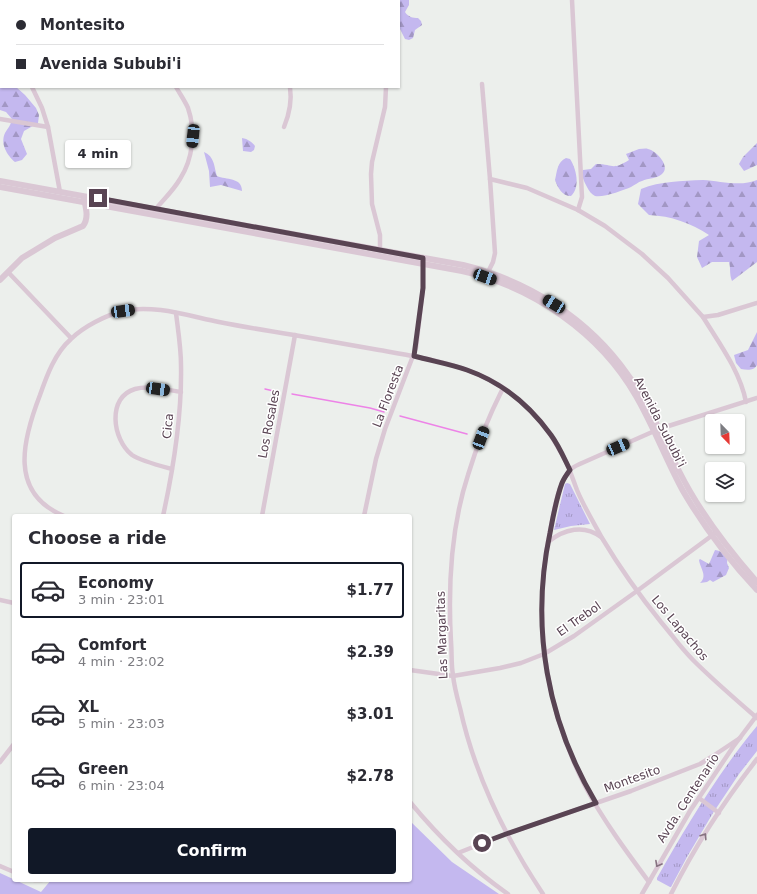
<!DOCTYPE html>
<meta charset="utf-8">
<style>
:root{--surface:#fff;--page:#f2f2f3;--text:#2b2b33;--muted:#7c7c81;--line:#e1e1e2;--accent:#111827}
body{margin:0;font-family:"DejaVu Sans",sans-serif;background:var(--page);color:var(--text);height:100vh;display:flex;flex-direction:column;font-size:15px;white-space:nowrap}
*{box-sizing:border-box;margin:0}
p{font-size:13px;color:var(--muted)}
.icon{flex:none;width:22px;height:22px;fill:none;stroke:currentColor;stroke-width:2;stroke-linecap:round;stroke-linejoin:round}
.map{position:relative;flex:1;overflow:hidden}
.panel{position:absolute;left:12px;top:514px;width:400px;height:368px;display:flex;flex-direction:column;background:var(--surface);border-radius:4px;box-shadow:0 1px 3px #0004}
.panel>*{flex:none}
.banner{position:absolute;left:0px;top:0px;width:400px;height:88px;box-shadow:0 1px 3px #0004;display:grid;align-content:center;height:88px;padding:0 16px;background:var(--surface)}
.needle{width:26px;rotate:157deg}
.fabs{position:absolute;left:705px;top:414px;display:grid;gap:8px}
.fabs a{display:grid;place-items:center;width:40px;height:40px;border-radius:4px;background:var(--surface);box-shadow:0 1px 3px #0004;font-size:20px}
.end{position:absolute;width:18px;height:18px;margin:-9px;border:5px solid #594453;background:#fff;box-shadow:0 0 0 2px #fff}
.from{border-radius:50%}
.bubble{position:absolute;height:28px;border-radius:4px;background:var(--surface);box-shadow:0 1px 3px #0004;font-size:13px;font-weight:600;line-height:28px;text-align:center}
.car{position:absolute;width:12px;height:24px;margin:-12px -6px;border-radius:5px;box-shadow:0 0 3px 1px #0007;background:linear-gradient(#222 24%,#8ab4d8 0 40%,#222 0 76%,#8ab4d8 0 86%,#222 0)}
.banner b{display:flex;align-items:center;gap:14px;height:38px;font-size:15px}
.banner b+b{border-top:1px solid var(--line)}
.banner i{width:10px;height:10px;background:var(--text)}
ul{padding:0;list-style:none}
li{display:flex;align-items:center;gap:12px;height:56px;margin:0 8px 6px;padding:0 8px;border:2px solid transparent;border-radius:4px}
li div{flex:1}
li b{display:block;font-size:15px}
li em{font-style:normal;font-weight:600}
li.active{border-color:var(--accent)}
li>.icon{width:36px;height:36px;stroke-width:1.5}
h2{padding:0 16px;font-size:18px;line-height:48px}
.button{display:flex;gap:8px;margin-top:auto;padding:8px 16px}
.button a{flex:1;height:46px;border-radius:4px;background:var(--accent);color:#fff;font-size:16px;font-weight:600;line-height:46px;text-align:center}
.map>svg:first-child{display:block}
.grass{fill:url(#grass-tufts)}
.forest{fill:url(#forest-firs)}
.garden{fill:#c4b8ef}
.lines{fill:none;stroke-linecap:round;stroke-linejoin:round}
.stream{stroke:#ed83e7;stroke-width:1.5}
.minor{stroke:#dac7d4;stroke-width:4.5}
.tertiary{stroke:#dac7d4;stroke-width:6}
.oneway{stroke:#867280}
.route{stroke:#594453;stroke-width:5}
.labels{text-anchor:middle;stroke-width:3;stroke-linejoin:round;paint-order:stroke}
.street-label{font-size:12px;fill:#594453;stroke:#fff}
</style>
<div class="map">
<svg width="757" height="894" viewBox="0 0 757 894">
<defs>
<pattern id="grass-tufts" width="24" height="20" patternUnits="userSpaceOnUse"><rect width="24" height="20" fill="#c4b8ef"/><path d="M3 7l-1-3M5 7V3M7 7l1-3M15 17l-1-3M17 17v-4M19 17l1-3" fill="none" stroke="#a297c4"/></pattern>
<pattern id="forest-firs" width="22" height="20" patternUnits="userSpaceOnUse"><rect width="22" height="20" fill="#c4b8ef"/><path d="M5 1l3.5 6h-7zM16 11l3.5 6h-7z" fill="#a297c4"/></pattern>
</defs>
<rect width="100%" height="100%" fill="#ecefec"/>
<g class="grass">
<polygon points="567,483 570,484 590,524 571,526 554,530 565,484"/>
<path d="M757,726V751L739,774L713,813L687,857L671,887H670L657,880V878C687,825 718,773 757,726Z"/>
</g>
<g class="forest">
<path d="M376,0H409V5L405,12C408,17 413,18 418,18L421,21L422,25L415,30L413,38L409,40L405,39L399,27V1H375Z"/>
<path d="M0,82H1V87H16L25,95L36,108L39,115L38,123L24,131L21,139L27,154L22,160L15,162C7,155 0,144 5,133C8,128 11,125 12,119L6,112L0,110Z"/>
<path d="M242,138C248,139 252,142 255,146L254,150L251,152L243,151Z"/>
<polygon points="757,143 757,165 744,171 739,164 743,157"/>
<path d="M639,149C642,149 646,148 648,149C657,151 671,167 662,174C657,179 648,178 642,181C638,182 635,185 631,187C624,190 603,198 595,196C591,194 589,191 587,187C584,181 581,176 583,170L591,169L596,164C614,164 611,171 629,160L626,154Z"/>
<path d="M204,152C215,157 214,167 217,176C226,180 242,177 242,191L221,185L210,187L209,171Z"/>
<path d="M566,158L570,159C576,168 581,187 571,196C562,196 558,188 555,180C557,172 557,162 566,158Z"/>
<path d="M703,180C720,181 741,187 757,180V262L732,281C729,273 731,269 729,262H712L702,268L697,257L699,241L709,235C691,223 671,216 649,215L638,204L641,189C661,181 681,181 703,180Z"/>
<path d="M757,332V365C754,371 747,370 741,369L736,363L734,355L748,350Z"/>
<path d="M715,550C722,551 729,555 727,563L729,568L726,575L713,582L710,580L707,582L700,583C708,576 700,568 699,560L700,559L709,564Z"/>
</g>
<polygon class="garden" points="410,821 452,862 499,894 0,894 0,873 41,892 51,880 410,880"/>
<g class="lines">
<g class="stream">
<polyline points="265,389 278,392"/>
<polyline points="292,394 370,408 384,412"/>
<polyline points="400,416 467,434"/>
</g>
<g class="minor">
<polyline points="378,0 379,1"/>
<polyline points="572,0 582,197 578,210"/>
<polyline points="8,1 8,0"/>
<polyline points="114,1 114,0"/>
<polyline points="0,67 1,68"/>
<polyline points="482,84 490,179 495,253 493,262 487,274"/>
<polyline points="32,87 42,108 48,127 60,192"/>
<polyline points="0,119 48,127"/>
<path d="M284,127C289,115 292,101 290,87"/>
<polyline points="490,179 527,188 578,210 605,226 642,254 668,278 703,317 718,315 757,303"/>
<path d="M155,210C163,200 173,191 180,179C193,159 196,131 188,108C185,101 180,94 176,87"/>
<polyline points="380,250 380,235 372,204 371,174 372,162 385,107 386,87"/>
<polyline points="8,272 71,338"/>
<path d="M703,317C719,343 740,371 746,402"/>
<path d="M503,388C489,416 477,445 468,475C451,527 448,588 451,642C452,653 451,664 453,675C454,686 457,697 460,708C475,776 505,837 543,894"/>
<path d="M172,469C161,466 141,461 132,455C112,439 107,397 135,389C149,385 167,390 181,392"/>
<path d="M64,516C8,493 23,439 40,395C47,375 55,353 71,339C83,327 106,315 123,311C153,304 189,316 219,322C244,327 269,331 294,335C322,340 350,345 379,350C419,357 467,364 502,387C526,403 547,426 560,451C568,463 572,477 577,490C584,507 594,523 602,538C620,568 640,596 661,622C672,635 681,648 693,660C713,680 735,699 757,718"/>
<path d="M163,516C174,466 182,416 181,365C181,348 178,330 176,313"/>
<polyline points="262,516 295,335"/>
<polyline points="364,516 376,459 385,429 416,348 423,288 423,263"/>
<path d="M548,542C564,529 584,524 601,537"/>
<polyline points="0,600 14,603"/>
<polyline points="410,670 453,676 500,668 521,663 544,654 574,636 637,591 714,534"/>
<polyline points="0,762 14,744"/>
<polyline points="699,798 719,813"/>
<path d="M410,802C438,836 472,869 508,894"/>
<polyline points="458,853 506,834 631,791 700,764 713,756 740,738"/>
<polyline points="0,866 14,872"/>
<polyline points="34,880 42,880"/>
<path d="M649,882C626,851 603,820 585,786C545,707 532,618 550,531C554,512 557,487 569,471C572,467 578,465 582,463L659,429L757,398"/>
<polyline points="642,894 690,811 733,747 757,715"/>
<path d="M671,894C694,848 725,800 757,759"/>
</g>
<g class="tertiary">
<path d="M0,181L463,265C529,281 589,319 628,375C650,404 662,438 679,471C699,511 727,548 757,582"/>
<path d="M0,187L462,271C532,286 600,333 636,396C654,427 666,460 683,491C704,527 729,560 757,590"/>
<path d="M0,280L22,258L55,238L83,226C89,218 86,208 84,199"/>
</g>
</g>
<defs><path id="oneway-chevron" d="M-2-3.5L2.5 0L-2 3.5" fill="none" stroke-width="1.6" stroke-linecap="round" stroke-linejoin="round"/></defs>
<g class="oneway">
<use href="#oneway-chevron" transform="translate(704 836) rotate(-57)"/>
<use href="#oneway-chevron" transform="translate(658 864) rotate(119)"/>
</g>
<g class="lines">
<path class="route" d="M98,198L423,258V288L414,356C432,361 450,364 467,370C501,382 530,406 551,435C559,446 564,458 570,470C567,474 564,478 562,483C556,499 553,517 550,533C530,627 547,721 596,803L506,834L482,843"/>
</g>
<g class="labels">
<g class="street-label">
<text transform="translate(388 396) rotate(-69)" y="4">La Floresta</text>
<text transform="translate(660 422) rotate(63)" y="4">Avenida Sububi'i</text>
<text transform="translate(269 424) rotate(-79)" y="4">Los Rosales</text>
<text transform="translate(168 426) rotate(-84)" y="4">Cica</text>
<text transform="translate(579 619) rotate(-35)" y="4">El Trebol</text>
<text transform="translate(680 628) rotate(50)" y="4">Los Lapachos</text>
<text transform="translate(442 635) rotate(-92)" y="4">Las Margaritas</text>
<text transform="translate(632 779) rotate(-20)" y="4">Montesito</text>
<text transform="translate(688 798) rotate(-57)" y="4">Avda. Centenario</text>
</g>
</g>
</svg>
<div class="fabs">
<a><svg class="needle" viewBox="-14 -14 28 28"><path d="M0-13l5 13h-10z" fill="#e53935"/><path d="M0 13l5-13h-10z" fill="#7c7c81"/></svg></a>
<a><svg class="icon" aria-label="layers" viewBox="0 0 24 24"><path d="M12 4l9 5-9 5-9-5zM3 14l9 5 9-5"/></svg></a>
</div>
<i class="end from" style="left:482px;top:843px"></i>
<i class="end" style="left:98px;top:198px"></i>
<div class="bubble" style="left:65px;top:140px;width:66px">4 min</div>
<i class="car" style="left:193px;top:136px;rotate:186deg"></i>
<i class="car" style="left:485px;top:277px;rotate:110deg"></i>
<i class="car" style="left:554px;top:304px;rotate:301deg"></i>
<i class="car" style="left:123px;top:311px;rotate:82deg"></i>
<i class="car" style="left:158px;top:389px;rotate:98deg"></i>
<i class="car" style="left:481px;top:438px;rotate:21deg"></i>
<i class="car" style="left:618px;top:447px;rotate:67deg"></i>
<div class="banner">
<b><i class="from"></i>Montesito</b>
<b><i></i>Avenida Sububi'i</b>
</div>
<section class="panel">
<h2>Choose a ride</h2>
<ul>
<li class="active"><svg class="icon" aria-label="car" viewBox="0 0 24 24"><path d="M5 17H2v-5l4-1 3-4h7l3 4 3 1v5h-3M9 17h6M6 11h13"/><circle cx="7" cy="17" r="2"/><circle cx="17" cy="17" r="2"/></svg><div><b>Economy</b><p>3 min · 23:01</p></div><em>$1.77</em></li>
<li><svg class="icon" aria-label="car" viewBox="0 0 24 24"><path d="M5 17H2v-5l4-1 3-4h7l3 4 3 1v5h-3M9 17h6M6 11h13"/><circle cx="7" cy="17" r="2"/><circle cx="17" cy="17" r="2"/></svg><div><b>Comfort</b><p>4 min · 23:02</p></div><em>$2.39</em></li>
<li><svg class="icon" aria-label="car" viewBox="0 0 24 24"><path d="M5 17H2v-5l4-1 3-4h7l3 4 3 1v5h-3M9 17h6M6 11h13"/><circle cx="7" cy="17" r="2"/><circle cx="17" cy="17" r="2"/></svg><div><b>XL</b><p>5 min · 23:03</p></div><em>$3.01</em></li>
<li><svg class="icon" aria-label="car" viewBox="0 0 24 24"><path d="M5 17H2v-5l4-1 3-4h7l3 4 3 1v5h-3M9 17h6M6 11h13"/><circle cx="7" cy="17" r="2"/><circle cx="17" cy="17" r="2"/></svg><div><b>Green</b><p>6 min · 23:04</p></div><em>$2.78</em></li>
</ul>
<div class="button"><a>Confirm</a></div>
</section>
</div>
